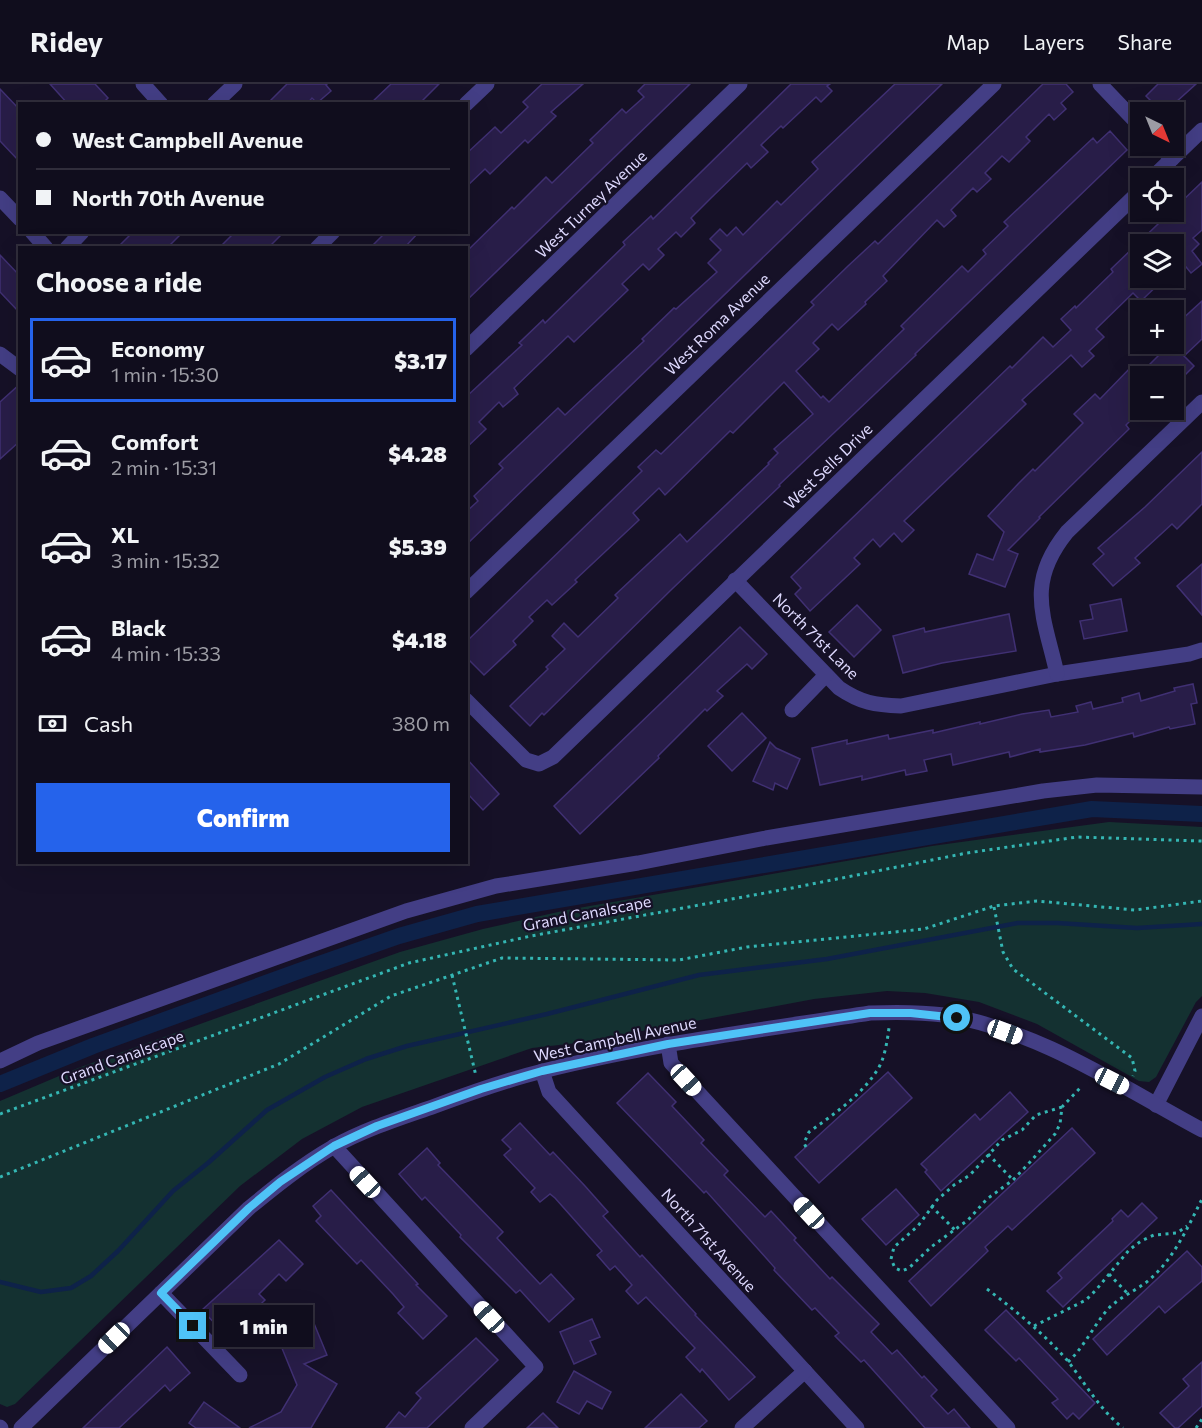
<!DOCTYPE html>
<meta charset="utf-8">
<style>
:root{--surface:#100d1d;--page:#1e1b2a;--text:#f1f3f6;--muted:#9c9ca4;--line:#302d3b;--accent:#2563eb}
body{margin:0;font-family:Commissioner,sans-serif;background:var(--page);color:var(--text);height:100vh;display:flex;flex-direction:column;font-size:22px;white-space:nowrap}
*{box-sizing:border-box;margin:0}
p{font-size:20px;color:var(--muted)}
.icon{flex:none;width:33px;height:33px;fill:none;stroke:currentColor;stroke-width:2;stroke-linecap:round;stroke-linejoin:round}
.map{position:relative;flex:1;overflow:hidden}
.side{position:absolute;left:18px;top:162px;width:450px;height:618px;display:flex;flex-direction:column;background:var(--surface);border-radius:0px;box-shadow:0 6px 24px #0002,0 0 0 2px var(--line)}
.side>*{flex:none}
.guide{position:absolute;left:18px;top:18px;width:450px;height:132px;border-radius:0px;box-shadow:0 6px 24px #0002,0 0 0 2px var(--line);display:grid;align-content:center;height:132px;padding:0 18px;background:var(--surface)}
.needle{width:39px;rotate:137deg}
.fabs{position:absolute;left:1130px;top:18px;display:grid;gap:12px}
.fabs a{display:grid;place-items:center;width:54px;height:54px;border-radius:0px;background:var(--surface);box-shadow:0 6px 24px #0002,0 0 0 2px var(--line);font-size:30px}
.end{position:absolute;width:27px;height:27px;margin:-14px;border:8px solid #4fc3f7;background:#111;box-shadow:0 0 0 3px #111}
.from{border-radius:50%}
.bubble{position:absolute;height:42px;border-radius:0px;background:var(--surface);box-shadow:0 6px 24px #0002,0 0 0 2px var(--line);font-size:20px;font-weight:800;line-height:42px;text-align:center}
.car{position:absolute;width:18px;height:36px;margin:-18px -9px;border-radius:8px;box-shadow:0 0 4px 2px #0007;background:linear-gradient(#fff 24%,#345 0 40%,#fff 0 76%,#345 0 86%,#fff 0)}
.guide b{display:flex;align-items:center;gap:21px;height:57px;font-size:22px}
.guide b+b{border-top:2px solid var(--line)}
.guide i{width:15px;height:15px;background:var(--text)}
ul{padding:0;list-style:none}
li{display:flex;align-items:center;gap:18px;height:84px;margin:0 12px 9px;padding:0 6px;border:3px solid transparent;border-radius:0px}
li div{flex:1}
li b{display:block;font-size:22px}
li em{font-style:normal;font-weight:800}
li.active{border-color:var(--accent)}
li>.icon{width:54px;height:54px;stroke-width:1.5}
h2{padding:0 18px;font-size:27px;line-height:72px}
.pay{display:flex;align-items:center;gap:15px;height:66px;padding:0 18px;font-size:22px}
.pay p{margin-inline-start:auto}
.cta{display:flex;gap:12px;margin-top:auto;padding:12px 18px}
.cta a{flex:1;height:69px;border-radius:0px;background:var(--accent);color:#fff;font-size:24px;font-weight:800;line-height:69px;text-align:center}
header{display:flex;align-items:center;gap:36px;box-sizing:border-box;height:84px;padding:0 30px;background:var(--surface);border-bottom:2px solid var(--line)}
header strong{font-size:28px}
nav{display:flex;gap:33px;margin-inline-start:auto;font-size:21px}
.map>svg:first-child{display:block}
.green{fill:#143131}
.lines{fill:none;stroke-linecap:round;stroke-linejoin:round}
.stream{stroke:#0e2249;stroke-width:4.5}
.canal{stroke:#0e2249;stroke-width:16}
.building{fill:#281d48;stroke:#403073;stroke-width:1.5}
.path{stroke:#34b6b3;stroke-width:3;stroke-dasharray:3 4.5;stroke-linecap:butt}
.minor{stroke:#433e85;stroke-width:15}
.route{stroke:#4fc3f7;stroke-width:8}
.labels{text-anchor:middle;stroke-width:4.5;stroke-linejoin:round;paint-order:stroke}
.street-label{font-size:16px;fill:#ded9fe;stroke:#161127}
</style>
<header>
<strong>Ridey</strong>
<nav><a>Map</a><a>Layers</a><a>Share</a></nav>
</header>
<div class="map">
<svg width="1202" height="1344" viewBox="0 0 1202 1344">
<rect width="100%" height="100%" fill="#161127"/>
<polygon class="green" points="1109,738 1202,743 1202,912 1196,918 1156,993 1149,998 1139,997 1037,940 979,918 925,909 887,907 814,915 577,959 532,964 362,1023 302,1055 240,1102 15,1320 7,1323 0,1320 0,1017 78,984 400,868 483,845 567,826 932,762"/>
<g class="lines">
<polyline class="stream" points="0,1198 41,1208 71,1204 91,1192 118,1167 173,1107 208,1079 267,1026 325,993 366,975 407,962 547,930 699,891 827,875 1018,839 1057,839 1137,844 1202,840"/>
<polyline class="canal" points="0,1000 93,962 299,887 399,852 477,830 1092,725 1202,730"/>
</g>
<g class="building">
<polygon points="50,0 95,0 108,14 102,20 68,20"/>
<polygon points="287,0 327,0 326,1 331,7 317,19 312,14 307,20 267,20"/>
<polygon points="391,0 439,0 419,20 370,20"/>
<polygon points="542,0 583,0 551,28 556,32 528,59 525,56 490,90 485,85 466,103 466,70 495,43 501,49 528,23 523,18"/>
<polygon points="645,0 690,0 466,217 466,168 512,123 514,125 546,93 552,99 593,59 590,56 622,25 626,29 644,13 638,7"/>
<polygon points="791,0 830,0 827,2 832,7 821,18 816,13 783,44 781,42 761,61 768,68 751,84 747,79 711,114 691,134 695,139 681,153 676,148 658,165 664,171 649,186 643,180 622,200 628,206 574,258 568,252 514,304 518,310 503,323 499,318 479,338 486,345 466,364 466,313 522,261 519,259 543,236 545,239 625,161 623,158 651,132 653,135"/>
<polygon points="895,0 942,0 466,461 466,428 478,417 474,412 503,384 499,380 558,324 565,331 644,257 642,255 674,224 676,225 717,188 708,179 721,166 710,155 720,145 727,152 736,143 743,151 777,117 781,121 818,85 812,78"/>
<polygon points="1043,0 1066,0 1073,8 1061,19 1066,25 1054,36 1049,30 1026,53 1030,57 1009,78 1002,72 985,89 991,95 977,108 973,104 951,126 956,132 944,143 937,136 883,192 887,197 865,218 866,220 838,246 832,240 813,259 819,265 796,287 821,314 823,312 829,318 904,245 901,242 962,182 968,188 986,170 983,166 1008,142 1004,138 1093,54 1097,59 1110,47 1127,66 915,270 916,271 779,401 780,402 672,505 544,631 542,629 530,642 510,622 548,585 546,583 565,565 552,552 564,539 578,553 618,514 615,511 680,450 687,458 769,380 768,379 778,369 774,365 813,330 784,298 733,349 730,347 665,411 659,404 633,429 639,436 575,496 577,498 552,521 547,516 529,533 533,537 513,557 516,561 484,591 466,573 466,558 642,387 638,383 656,366 661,370 814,221 811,218 848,182 875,157 878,160"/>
<polygon points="1158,0 1196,0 1165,28 1162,28 1146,12"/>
<polygon points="0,5 20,26 20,78 0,57"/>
<polygon points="1202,98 1202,146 1193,154 1199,160 1192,167 1202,180 1191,189 1182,178 1173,186 1173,160 1140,160 1140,194 1165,194 1141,217 1133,209 1096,245 1104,253 1089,267 1094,272 1082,283 1071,271 1022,316 1026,320 904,437 914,446 902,458 894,449 880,463 873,455 854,474 860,480 810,527 795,510 801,504 791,493 1010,282 1012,284 1043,253 1053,263 1071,246 1061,235 1075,222 1076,224 1113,188 1111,185"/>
<polygon points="133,148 183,148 167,164 117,164"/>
<polygon points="235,148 284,148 268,164 219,164"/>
<polygon points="386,148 419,148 404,164 370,164"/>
<polygon points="0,171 20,192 20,229 0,208"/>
<polygon points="1202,217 1202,255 1184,272 1194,282 1182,294 1178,290 1175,292 1140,292 1140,327 1126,341 1129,345 1039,433 1040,434 1008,466 1018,470 1005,503 969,490 977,470 993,476 1004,448 988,432 1018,400 1033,385 1035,387 1083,339 1074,330 1095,310 1100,315 1132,282 1140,290 1163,267 1154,260 1173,260 1173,232 1179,238"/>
<polygon points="20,300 20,357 0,375 0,318"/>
<polygon points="1202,368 1202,420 1177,445 1172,440 1135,474 1140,479 1113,502 1093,480 1104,470 1098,464 1145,423"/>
<polygon points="1202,480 1202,531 1177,502"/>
<polygon points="1121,515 1127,547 1084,555 1080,537 1093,535 1090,521"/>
<polygon points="857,521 881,546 854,573 829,548"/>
<polygon points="1009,530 1016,567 942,579 903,589 893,552 924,544 925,548"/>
<polygon points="740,543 767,570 752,585 747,580 717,607 723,612 707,627 705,625 658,672 659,674 580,750 554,722"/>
<polygon points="1193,600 1197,619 1191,620 1195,640 1170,645 1169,643 1134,653 1133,649 1085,661 1040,668 1040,665 1010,673 1009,668 953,681 951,670 924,676 927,687 906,691 905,686 862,696 862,692 820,701 812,664 847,656 847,660 888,651 889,655 933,646 933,649 980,638 980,640 1022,630 1049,626 1051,633 1078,628 1076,622 1091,618 1093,625 1123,618 1122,614 1139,609 1141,617 1175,607 1174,604"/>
<polygon points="742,629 766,654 732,687 708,662"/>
<polygon points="770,658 776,664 800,675 787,705 775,699 773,706 753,697"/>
<polygon points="466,674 499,710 483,726 466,708"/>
<polygon points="888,988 912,1014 819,1099 795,1073"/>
<polygon points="648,989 676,1018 672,1022 704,1056 701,1059 728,1087 724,1091 765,1133 771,1127 796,1154 794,1156 830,1195 832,1193 879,1240 871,1248 892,1270 897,1266 922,1294 924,1292 937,1306 931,1312 948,1330 954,1325 970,1344 925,1344 864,1276 861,1278 835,1252 839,1249 815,1224 812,1226 774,1186 775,1184 706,1107 704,1109 617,1019"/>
<polygon points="1010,1008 1028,1028 941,1107 925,1088 927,1086 921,1080 975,1030 980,1036"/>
<polygon points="520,1039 550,1071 553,1068 585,1102 608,1128 603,1132 640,1173 642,1171 696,1230 695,1231 755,1293 729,1316 702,1285 700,1288 686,1273 695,1264 646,1213 638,1220 626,1207 632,1201 615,1182 610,1186 597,1171 602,1167 555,1114 550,1110 540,1118 531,1108 535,1104 504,1071 511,1065 502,1056"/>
<polygon points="1072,1044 1095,1069 1012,1146 1008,1142 985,1163 988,1167 931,1222 909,1197"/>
<polygon points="427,1064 440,1079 438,1081 503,1148 497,1154 540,1200 551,1190 574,1215 549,1238 520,1206 516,1209 460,1153 461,1151 425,1113 422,1116 399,1090"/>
<polygon points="896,1105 919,1131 886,1161 862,1135"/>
<polygon points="331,1106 418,1200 416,1201 447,1232 423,1255 398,1229 404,1223 393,1210 361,1176 357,1180 316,1137 321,1132 313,1122"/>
<polygon points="1142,1119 1157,1134 1063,1223 1047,1207 1062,1194 1058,1189 1113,1137 1112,1135 1121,1126 1128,1133"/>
<polygon points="279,1156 303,1180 286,1197 279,1190 259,1210 265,1216 245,1235 240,1230 222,1247 202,1226"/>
<polygon points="1187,1167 1202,1183 1202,1197 1165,1229 1159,1222 1107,1271 1093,1255"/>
<polygon points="1006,1226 1095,1319 1079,1335 1073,1329 1067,1335 1052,1319 1058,1315 1019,1274 1016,1277 985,1246"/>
<polygon points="592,1235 600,1253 590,1257 596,1270 574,1280 560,1248"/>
<polygon points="313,1237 327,1271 304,1280 337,1300 311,1344 249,1344 281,1328 297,1301 277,1252"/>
<polygon points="476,1254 498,1276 427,1344 386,1344 399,1328 405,1333 421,1314 416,1309"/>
<polygon points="167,1263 190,1289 170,1307 165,1301 119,1344 83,1344"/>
<polygon points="1202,1278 1202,1322 1178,1344 1175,1344 1160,1329 1189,1302 1183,1295"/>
<polygon points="574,1287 611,1308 602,1325 587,1317 579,1330 557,1318"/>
<polygon points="681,1310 707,1337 699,1344 645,1344"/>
<polygon points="204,1318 240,1344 196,1344 189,1339"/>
<polygon points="543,1329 558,1344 527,1344"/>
</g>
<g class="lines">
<g class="path">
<polyline points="994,823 1003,868 1013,885 1132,974 1135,987 1133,992"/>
<polyline points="452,891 476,992"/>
<polyline points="1062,1023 1036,1031 1022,1046 1002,1056 970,1091 954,1101 937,1116 918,1142 894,1163 891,1175 895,1184 902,1187 909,1184 931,1163 968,1136 987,1115 1013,1096 1030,1078 1055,1050 1060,1040 1062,1023 1082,1002"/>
<polyline points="0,1030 409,879 531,852 792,804 967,769 1077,753 1202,757"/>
<path d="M806,1063L804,1059L809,1048C834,1030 861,1012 878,985C885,973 887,958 889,944"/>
<polyline points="988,1070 1013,1096"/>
<polyline points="0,1093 279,980 391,912 502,874 679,876 747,863 924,845 994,822 1037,817 1135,826 1202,817"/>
<polyline points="931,1122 955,1146"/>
<polyline points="1109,1190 1128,1210"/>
<path d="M987,1205C1016,1227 1043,1249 1067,1276C1085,1299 1100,1326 1123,1344"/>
<polyline points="1034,1242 1086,1216 1096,1206 1129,1166 1141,1157 1154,1151 1177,1149 1187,1142"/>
<path d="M1068,1278C1084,1263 1093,1243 1107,1226C1119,1213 1136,1207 1149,1196C1173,1176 1188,1143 1202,1115"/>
<polyline points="1196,1344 1202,1335"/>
</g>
<g class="minor">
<polyline points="143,0 161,20"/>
<polyline points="1100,0 1140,42"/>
<polyline points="214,20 235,0"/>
<polyline points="466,20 487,0"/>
<polyline points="1159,62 1172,75"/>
<polyline points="1152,94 1202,46"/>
<polyline points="0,114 20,135"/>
<polyline points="32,148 46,164"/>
<polyline points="67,164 82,148"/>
<polyline points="317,164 333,148"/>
<polyline points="466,265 740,0"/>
<polyline points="0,270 20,285"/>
<path d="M735,496L839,604C861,619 875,621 901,622L1057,590L1189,570L1202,566"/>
<polyline points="466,508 994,0"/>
<path d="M1057,590C1044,532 1025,500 1067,448L1202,318"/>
<polyline points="466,616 526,676 539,680 553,673 1140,107"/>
<polyline points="792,626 826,591"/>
<polyline points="668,960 671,979 1008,1344"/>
<polyline points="0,977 38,959 406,827 496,802 638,779 766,754 1043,707 1097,701 1202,703"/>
<polyline points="542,987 549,1008 857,1344"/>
<polyline points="1156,1021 1202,932"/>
<polyline points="334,1062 536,1283 472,1344"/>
<polyline points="161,1209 240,1291"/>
<polyline points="0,1343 1,1344"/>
<path d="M21,1344L249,1124C276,1102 303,1080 333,1063C365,1045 401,1034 435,1022C470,1009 506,996 543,987C650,960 761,946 870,929C894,928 920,928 944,931C1037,945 1120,1002 1202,1046"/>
<polyline points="742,1344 805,1287"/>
</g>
</g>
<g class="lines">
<polyline class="route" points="193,1242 161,1209 249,1124 280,1098 334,1062 377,1042 481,1005 542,987 668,960 870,929 911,929 957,934"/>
</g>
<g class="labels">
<g class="street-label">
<text transform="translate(591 120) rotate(-44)" y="6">West Turney Avenue</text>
<text transform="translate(717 240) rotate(-44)" y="6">West Roma Avenue</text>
<text transform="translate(828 382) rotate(-44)" y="6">West Sells Drive</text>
<text transform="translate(816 552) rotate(45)" y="6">North 71st Lane</text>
<text transform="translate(587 829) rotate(-11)" y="6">Grand Canalscape</text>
<text transform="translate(615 955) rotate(-12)" y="6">West Campbell Avenue</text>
<text transform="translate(122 973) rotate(-20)" y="6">Grand Canalscape</text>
<text transform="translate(709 1156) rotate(48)" y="6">North 71st Avenue</text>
</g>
</g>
</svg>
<div class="fabs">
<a><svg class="needle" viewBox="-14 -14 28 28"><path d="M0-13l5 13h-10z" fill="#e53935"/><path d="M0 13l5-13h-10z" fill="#9c9ca4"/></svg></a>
<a><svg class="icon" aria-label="locate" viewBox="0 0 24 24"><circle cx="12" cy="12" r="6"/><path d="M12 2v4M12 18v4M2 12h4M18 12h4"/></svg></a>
<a><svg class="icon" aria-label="layers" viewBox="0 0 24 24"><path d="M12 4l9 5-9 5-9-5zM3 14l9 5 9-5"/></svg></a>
<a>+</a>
<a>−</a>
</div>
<i class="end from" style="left:957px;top:934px"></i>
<i class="end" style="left:193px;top:1242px"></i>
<div class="bubble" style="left:214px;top:1221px;width:99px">1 min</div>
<i class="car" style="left:1005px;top:948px;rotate:110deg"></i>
<i class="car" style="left:686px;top:996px;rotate:137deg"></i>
<i class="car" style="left:1112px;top:997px;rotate:117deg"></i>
<i class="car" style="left:365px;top:1098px;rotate:317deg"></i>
<i class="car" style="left:809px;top:1129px;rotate:317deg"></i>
<i class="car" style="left:489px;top:1233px;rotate:317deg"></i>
<i class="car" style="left:114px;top:1254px;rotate:226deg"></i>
<div class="guide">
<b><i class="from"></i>West Campbell Avenue</b>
<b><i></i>North 70th Avenue</b>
</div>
<section class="side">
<h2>Choose a ride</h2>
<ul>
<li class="active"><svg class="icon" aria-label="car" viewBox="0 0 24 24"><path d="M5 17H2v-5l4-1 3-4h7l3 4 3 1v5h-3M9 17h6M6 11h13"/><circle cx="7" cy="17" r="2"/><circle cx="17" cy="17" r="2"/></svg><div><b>Economy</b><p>1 min · 15:30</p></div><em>$3.17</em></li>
<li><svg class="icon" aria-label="car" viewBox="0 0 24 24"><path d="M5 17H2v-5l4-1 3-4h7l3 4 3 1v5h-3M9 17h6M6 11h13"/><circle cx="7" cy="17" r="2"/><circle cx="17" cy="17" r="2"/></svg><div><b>Comfort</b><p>2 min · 15:31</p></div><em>$4.28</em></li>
<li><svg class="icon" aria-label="car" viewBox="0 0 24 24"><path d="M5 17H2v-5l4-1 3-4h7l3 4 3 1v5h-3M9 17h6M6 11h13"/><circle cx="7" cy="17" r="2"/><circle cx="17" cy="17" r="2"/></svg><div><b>XL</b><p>3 min · 15:32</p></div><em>$5.39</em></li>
<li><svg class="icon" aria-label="car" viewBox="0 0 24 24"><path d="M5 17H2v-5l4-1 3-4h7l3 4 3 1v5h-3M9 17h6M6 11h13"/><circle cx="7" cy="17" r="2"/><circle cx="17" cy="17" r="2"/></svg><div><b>Black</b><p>4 min · 15:33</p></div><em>$4.18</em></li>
</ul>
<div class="pay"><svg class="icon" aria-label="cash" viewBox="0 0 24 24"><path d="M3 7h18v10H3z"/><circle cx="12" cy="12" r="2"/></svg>Cash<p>380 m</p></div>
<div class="cta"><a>Confirm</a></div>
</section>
</div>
